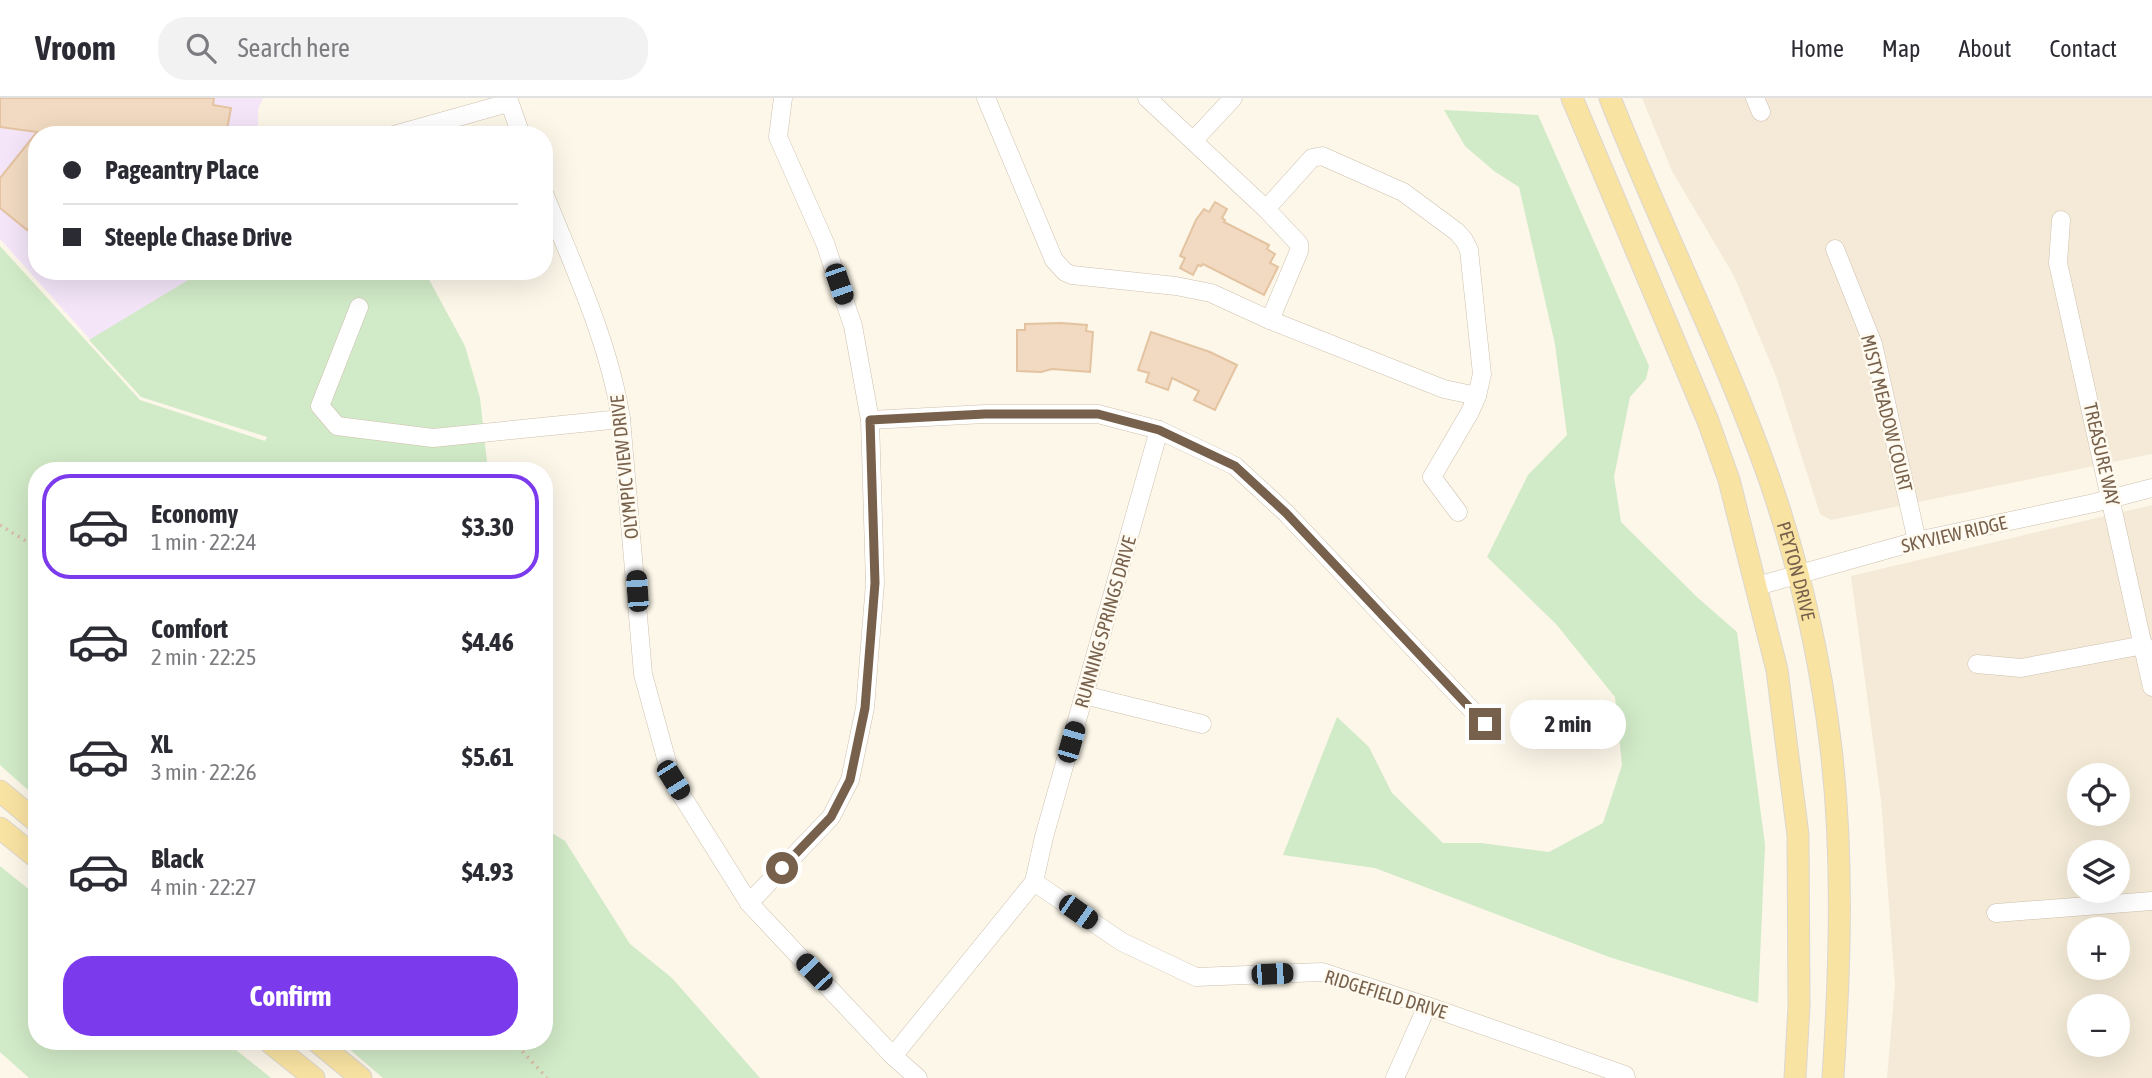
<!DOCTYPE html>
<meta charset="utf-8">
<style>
:root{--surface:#fff;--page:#f2f2f3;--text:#2b2b33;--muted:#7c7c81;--line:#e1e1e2;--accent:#7c3aed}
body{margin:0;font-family:"Asap Condensed",sans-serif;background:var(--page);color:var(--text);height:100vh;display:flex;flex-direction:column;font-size:26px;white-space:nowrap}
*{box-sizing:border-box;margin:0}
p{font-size:23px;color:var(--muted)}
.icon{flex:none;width:38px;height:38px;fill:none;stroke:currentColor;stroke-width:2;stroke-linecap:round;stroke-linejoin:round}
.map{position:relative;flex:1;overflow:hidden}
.panel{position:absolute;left:28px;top:364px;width:525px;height:588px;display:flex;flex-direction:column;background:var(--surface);border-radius:28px;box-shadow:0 7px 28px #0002}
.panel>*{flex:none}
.hud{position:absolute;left:28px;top:28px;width:525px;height:154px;border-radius:28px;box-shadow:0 7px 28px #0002;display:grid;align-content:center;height:154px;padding:0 35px;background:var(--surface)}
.buttons{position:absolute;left:2067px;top:665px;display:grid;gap:14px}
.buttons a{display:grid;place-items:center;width:63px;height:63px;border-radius:50%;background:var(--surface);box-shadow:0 7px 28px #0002;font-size:35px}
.end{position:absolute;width:32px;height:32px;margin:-16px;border:9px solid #77614c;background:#fff;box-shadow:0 0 0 4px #fff}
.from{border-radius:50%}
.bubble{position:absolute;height:49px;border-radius:24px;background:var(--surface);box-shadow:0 7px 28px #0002;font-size:23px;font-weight:700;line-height:49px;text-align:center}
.car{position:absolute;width:21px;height:42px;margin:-21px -10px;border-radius:9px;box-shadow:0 0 5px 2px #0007;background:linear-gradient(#222 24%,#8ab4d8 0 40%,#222 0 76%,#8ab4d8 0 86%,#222 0)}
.hud b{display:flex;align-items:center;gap:24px;height:66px;font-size:26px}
.hud b+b{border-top:2px solid var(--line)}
.hud i{width:18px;height:18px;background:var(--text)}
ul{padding:12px 0 0;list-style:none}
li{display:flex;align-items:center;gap:21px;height:105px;margin:0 14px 10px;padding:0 21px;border:4px solid transparent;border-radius:28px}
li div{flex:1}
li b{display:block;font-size:26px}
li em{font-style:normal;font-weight:700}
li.active{border-color:var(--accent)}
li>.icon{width:63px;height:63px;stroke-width:1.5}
.cta{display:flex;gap:14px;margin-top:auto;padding:14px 35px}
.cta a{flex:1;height:80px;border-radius:28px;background:var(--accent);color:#fff;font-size:28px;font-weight:700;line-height:80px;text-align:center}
header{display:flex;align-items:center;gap:42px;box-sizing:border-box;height:98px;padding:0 35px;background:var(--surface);border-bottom:2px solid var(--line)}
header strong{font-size:33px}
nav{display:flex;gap:38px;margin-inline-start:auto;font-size:24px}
.search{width:490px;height:63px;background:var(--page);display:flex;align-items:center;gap:18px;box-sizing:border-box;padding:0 24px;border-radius:28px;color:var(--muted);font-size:26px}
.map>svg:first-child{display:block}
.residential{fill:#f4ead7;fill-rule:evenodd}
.education{fill:#f4e5f9}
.green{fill:#d1eac7}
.building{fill:#f1dac1;stroke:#e4c3a1;stroke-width:2}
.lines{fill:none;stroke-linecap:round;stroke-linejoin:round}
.minor-casing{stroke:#cec0ae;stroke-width:19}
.major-casing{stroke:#dcd6d0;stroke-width:23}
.path{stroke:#d7bda3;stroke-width:3.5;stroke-dasharray:2 5;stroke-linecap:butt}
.minor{stroke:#fff;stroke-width:18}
.major{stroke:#f9e3a3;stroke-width:21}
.route{stroke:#77614c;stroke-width:9}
.labels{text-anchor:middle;stroke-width:5;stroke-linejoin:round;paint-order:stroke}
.street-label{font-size:19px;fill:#77614c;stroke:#fffaef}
</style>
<header>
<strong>Vroom</strong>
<div class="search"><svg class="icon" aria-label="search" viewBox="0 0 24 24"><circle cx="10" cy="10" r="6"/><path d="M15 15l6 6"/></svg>Search here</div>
<nav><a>Home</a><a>Map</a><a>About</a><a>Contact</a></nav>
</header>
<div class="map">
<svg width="2152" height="980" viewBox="0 0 2152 980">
<rect width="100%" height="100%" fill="#fcf7e9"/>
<g class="residential">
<polygon points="1642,0 2152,0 2152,356 1831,422 1820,416 1776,278 1734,178 1672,73"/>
<path d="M2152,407V980H1887L1895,887L1881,702L1851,478ZM2079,677H2118V716H2079ZM2079,754H2118V793H2079ZM2079,831H2118V870H2079ZM2079,908H2118V947H2079Z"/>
</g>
<polygon class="education" points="0,0 263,0 258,11 258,37 37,37 37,173 328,173 140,297 0,141"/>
<g class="green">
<polygon points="1444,12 1538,17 1649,268 1646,281 1630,299 1614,379 1621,424 1698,500 1737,534 1765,747 1758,905 1609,859 1375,770 1283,757 1337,619 1369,649 1392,695 1443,745 1481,745 1549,754 1603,725 1622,667 1615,599 1556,526 1487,459 1528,377 1567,337 1555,246 1519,89 1494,73 1465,48"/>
<polygon points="0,148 140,302 265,343 267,339 141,299 89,242 203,173 416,173 426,176 465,248 480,300 488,373 37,373 37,700 0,667"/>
<polygon points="544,730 565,743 630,846 672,880 760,980 383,980 340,943 544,943"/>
<polygon points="0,768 37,798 37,943 225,943 271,980 29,980 0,954"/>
</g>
<g class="building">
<polygon points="0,0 214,0 213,7 231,10 226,37 37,37 37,119 27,132 0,110 0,80 37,34 0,29"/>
<polygon points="1215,104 1227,111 1222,120 1225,122 1224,124 1269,147 1267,151 1275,156 1270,165 1278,169 1264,197 1203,166 1201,168 1198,167 1193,177 1180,170 1185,160 1180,158 1196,122 1204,111 1209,114"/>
<polygon points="1061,225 1087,227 1086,233 1093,234 1090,274 1052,271 1041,274 1017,273 1017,232 1025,232 1025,226"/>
<polygon points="1151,234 1210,254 1237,267 1215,312 1194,302 1199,293 1172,280 1168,292 1146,284 1149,275 1138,272"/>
</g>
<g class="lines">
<defs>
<g id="minor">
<polyline points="508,0 521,37"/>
<polyline points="986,0 1054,162 1065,174 1072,177 1176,188 1211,195 1270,222 1299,153 1299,146 1266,111 1147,0"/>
<polyline points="1755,0 1761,14"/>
<polyline points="394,37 508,5"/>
<polyline points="1193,43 1233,0"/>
<path d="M544,95C573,168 609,243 621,321L643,576L672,682L749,805L893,958L918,980"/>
<polyline points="1266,111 1312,60 1322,58 1403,94 1457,134 1464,142 1469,152 1482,276 1477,298 1444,291 1270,222"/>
<polyline points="2061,122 2058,165 2152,589"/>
<polyline points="1835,151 1873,246 1917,443"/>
<polyline points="359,209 320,308 337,328 433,340 621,321"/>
<polyline points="870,322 985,316 1098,316 1159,332 1235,368 1286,415 1485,626"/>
<polyline points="1458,414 1432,379 1470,314 1477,298"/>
<polyline points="1757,488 1917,443 2094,405 2152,390"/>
<polyline points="1977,566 2021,570 2144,547"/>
<polyline points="1084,597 1202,626"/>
<polyline points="1034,784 1122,844 1196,879 1322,874 1427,908 1625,977 1626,980"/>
<polyline points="749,805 831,719 850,682 865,610 875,485 870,322 853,228 825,145 778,39 783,0"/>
<polyline points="1996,815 2152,803"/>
<polyline points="893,958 1034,784 1044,739 1159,332"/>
<polyline points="1395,980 1427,908"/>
</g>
<g id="major">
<polyline points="1572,0 1708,323 1729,382 1777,572 1798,737 1799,908 1795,980"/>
<path id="s1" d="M1610,0C1660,128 1723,250 1769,380C1798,464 1819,554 1830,642C1844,753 1840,869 1833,980"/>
<polyline points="0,693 37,724"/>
<polyline points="0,730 37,760"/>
<polyline points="268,943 314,980"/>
<polyline points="316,943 361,980"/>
</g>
</defs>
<use href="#minor" class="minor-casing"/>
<use href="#major" class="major-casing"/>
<g class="path">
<polyline points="0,427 37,450"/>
<polyline points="513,943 547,980"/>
</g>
<use href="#minor" class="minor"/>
<use href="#major" class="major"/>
</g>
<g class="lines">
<polyline class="route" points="782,770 831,719 850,682 865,610 875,485 870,322 985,316 1098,316 1159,332 1235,368 1286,415 1485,626"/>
</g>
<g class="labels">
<g class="street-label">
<text transform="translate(1887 315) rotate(76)" y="7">MISTY MEADOW COURT</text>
<text transform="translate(2102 356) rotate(77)" y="7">TREASURE WAY</text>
<text transform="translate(624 369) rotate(-96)" y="7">OLYMPIC VIEW DRIVE</text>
<text transform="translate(1954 436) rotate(-13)" y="7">SKYVIEW RIDGE</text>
<text dy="7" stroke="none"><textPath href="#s1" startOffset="509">PEYTON DRIVE</textPath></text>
<text transform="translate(1105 524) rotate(-74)" y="7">RUNNING SPRINGS DRIVE</text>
<text transform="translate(1386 896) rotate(17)" y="7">RIDGEFIELD DRIVE</text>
</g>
</g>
</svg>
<div class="buttons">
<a><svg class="icon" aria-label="locate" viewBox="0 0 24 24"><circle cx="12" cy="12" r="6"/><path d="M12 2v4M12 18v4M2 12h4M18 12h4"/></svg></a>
<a><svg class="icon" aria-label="layers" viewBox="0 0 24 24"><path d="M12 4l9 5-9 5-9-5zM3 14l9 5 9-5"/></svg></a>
<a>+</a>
<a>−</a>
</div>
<i class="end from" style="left:782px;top:770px"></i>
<i class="end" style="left:1485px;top:626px"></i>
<div class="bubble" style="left:1510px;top:602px;width:116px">2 min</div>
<i class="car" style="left:839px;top:186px;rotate:161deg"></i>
<i class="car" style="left:637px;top:493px;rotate:356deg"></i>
<i class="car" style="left:1071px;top:644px;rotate:16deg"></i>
<i class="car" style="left:673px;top:682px;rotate:148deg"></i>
<i class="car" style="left:1078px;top:814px;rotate:125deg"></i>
<i class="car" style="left:814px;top:874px;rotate:316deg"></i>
<i class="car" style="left:1272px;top:876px;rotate:88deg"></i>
<div class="hud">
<b><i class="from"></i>Pageantry Place</b>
<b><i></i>Steeple Chase Drive</b>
</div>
<section class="panel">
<ul>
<li class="active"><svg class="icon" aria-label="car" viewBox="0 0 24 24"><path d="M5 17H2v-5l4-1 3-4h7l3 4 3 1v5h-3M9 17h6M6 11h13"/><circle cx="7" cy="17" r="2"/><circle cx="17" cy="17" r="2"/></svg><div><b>Economy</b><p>1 min · 22:24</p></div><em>$3.30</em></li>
<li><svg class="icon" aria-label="car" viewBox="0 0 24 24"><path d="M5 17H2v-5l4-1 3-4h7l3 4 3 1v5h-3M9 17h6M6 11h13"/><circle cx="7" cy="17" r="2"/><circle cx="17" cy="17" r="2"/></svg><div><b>Comfort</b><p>2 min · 22:25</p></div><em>$4.46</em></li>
<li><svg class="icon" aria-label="car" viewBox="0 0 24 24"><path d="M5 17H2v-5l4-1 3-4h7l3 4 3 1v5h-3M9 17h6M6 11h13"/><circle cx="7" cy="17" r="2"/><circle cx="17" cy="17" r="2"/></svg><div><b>XL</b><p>3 min · 22:26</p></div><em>$5.61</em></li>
<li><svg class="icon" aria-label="car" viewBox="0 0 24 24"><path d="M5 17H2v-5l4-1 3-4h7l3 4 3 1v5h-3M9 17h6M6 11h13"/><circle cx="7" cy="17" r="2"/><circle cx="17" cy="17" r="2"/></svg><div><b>Black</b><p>4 min · 22:27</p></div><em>$4.93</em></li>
</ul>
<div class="cta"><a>Confirm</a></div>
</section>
</div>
